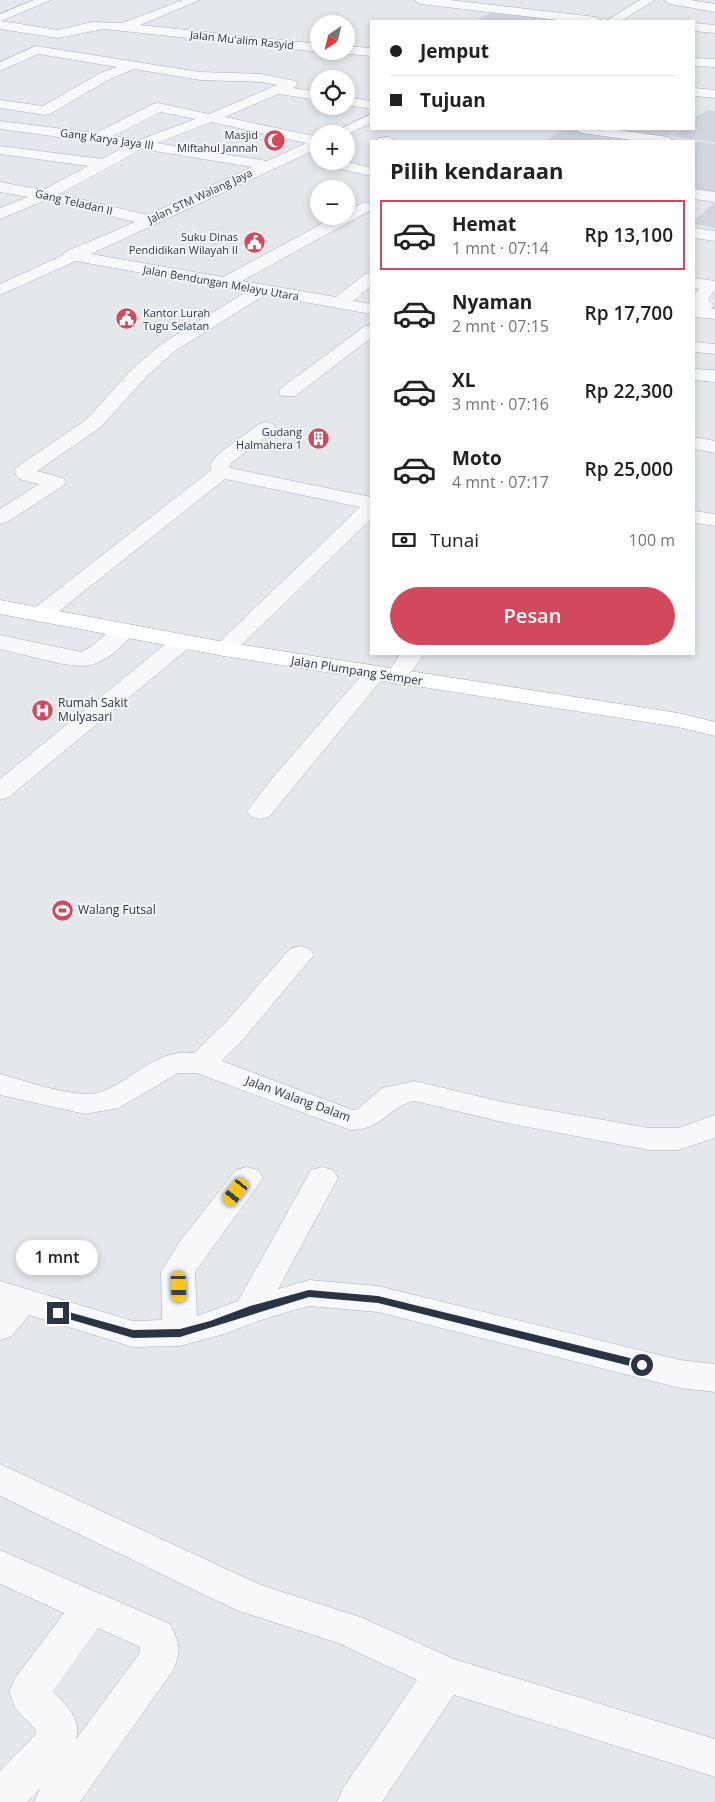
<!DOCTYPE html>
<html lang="id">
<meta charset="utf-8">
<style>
:root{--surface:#fff;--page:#f6f6f6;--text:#202124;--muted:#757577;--line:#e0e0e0;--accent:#d1495b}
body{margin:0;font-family:"Open Sans",sans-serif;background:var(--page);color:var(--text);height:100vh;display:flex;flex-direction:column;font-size:19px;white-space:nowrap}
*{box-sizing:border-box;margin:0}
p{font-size:16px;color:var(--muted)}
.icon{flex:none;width:28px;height:28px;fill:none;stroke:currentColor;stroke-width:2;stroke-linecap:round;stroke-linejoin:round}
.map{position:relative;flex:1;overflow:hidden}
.side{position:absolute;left:370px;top:140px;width:325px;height:515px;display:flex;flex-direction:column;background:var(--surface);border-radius:0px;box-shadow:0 2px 8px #0003}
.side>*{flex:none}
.banner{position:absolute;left:370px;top:20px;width:325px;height:110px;border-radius:0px;box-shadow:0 2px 8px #0003;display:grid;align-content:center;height:110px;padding:0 20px;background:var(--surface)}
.needle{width:32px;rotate:215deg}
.buttons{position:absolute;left:310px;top:15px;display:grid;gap:10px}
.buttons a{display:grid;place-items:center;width:45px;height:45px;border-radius:50%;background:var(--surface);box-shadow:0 2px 8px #0003;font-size:25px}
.end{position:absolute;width:22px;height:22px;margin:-11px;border:6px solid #2b3445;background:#fff;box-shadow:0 0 0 2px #fff}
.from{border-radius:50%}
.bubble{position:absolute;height:35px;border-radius:18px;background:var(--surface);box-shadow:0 2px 8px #0003;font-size:16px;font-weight:600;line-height:35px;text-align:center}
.car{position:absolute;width:15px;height:30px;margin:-15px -8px;border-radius:6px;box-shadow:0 0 4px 1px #0007;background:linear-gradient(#f5c518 24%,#345 0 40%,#f5c518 0 76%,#345 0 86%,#f5c518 0)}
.banner b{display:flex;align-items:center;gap:18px;height:48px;font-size:19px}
.banner b+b{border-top:1px solid var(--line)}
.banner i{width:12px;height:12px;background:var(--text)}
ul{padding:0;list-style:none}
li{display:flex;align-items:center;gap:15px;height:70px;margin:0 10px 8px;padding:0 10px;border:2px solid transparent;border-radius:0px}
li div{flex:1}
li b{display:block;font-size:19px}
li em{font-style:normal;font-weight:600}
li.current{border-color:var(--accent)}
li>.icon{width:45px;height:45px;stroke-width:1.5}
h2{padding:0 20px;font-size:22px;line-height:60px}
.pay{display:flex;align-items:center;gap:12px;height:55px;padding:0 20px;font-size:19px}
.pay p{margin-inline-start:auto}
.action{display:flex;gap:10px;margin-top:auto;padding:10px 20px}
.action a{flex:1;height:58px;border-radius:30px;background:var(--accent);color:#fff;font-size:20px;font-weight:600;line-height:58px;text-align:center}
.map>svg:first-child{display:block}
.built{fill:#d2d6de}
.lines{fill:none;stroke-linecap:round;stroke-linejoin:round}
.minor-casing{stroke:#a9aeb7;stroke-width:1}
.major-casing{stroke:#a3abb8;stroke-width:1}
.minor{fill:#f7f8fa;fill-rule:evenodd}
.major{fill:#fff;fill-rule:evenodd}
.route{fill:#2b3445}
.labels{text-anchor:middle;stroke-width:4;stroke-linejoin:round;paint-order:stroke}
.far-street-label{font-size:11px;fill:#2b3445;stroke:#f4f6f9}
.far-poi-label{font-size:11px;fill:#2b3445;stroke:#f4f6f9;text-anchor:end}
.street-label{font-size:12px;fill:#2b3445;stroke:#f4f6f9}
.poi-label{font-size:12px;fill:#2b3445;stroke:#f4f6f9;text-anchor:start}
</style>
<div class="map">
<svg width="715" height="1802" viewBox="0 0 715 1802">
<rect width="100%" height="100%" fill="#e4e7ec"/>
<g class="built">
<polygon points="497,10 581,21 475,21"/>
<polygon points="707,110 715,111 715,142 670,136 681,129 694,129 694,119"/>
<polygon points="564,129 678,129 661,141 546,141"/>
<polygon points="681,139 715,144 715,195 694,192 694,141 679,141"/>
<polygon points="715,202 715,228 694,224 694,221"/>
</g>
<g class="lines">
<defs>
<g id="minor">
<polygon points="34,0 51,0 1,21 58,30 92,22 122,23 183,0 200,0 140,25 319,44 319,51 321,51 319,52 104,29 58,38 0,29 0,14"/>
<polygon points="414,0 450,0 596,17 602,21 567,21 420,4"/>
<polygon points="640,0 655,0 621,21 606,21"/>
<polygon points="664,0 690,0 715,4 715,12 670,4"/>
<polygon points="694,23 715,25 715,33 694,31"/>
<path d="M36,46L200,72L261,74L296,81L298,84L293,88L319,92V100L278,94L225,117L319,137V148L91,254L223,277L336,216H346V211L365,202L371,205V210L242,281L336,297L365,274L371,273V286L353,301L371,304V314L265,295L175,351L147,376L101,427L37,471L63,478L66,482L63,486L7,522L0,524V509L39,484L19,479L14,471L17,467L87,419L133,368L163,343L246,292L76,261L0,295V284L63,255L65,252L135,222L46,200L0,219V208L28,197L0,192V182L43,190L88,166L0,154V146L102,159L126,146L0,129V121L96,133L153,104L158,103L209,114L277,85L261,82L200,80L134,69L110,79L50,114L45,115L0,108V100L43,106L100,73L117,67L38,54L0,71V62ZM160,112L195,119L139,140L113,136ZM211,122L306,143L267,161L157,143ZM142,149L252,167L148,215L59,194Z"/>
<polygon points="346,46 371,48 371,56 341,53 340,51 346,51"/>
<polygon points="694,58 715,59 715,67 694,66"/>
<polygon points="694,88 715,90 715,98 694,96"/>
<polygon points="346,97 371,101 371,109 346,105"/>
<polygon points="371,114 371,123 346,135 330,134"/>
<polygon points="575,129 611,129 668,137 675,141 639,141 582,133"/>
<polygon points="389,137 396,141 376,141 378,138"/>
<polygon points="319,158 319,161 344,161 371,168 371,176 319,164 317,161"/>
<polygon points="694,189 715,192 715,202 694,199"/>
<polygon points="694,228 715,231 715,241 694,238"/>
<polygon points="694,278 715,281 715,290 708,300 714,305 711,309 715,309 715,319 694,317 694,295 699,289 694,288"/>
<polygon points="371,325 371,338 295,396 281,396 279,392 281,388 365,326"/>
<polygon points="694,342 715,344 715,354 694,352"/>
<polygon points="694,369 715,370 715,382 694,380"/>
<polygon points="266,422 273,424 276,428 273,432 231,463 230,468 371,497 371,519 232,654 224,656 216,654 212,649 360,507 225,479 48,620 40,622 32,620 29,615 32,610 211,470 210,465 217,455 259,424"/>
<polygon points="694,437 715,441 715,453 694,449"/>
<polygon points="694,511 715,514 715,526 694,523"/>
<path d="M124,624L132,626L135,631C124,647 101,667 81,666C57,665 24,654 0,649V635L81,652C98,645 108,628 124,624Z"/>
<polygon points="182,635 190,637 194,642 190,647 9,797 0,800 0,779 174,637"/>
<polygon points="400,654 424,654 404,682 396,684 388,682 384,677 269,817 260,819 251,817 247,811 274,776 367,669 375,667 383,669 387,674"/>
<path d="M300,946L310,949L314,955L246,1036L222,1061L353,1110L358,1109L382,1088L415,1081L502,1102L649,1128H678L715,1115V1138L678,1150H649L502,1122L415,1101C387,1106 384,1130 350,1130L196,1073H178L119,1108L85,1114L0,1095V1074C23,1080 78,1100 101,1092C134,1080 156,1048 194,1053L226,1022L290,949Z"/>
<polygon points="247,1167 258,1170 263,1178 195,1272 197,1316 238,1301 311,1170 322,1167 333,1170 338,1178 278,1289 309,1280 378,1286 680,1360 715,1364 715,1392 680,1388 378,1312 309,1306 261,1320 224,1334 180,1346 133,1347 29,1315 12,1336 0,1340 0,1281 133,1321 162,1320 161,1272 180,1241 236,1170"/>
<polygon points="0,1464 261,1585 363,1618 454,1659 715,1739 715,1777 454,1695 382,1802 337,1802 343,1788 417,1680 338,1643 236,1610 0,1496"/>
<path d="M0,1550L170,1624C180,1644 182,1651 172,1672L80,1802H34L40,1789L27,1802H0V1771L35,1735L36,1730L15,1708L9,1691L15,1678L64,1613L0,1584ZM98,1628L140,1647L139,1654L76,1739C82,1719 66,1705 53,1691Z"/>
</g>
<polygon id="major" points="0,600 224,642 678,713 715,722 715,736 678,727 224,656 0,614"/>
</defs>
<use href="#minor" class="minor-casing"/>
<use href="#major" class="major-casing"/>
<use href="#minor" class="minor"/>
<use href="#major" class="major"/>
</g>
<polygon class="route" points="309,1290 378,1296 642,1361 647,1365 642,1369 378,1303 309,1297 180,1337 133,1338 55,1315 53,1313 58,1309 133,1330 180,1329 210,1321 250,1306"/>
<defs>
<symbol id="mosque-disc" viewBox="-11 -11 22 22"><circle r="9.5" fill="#d1495b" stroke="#f4f6f9"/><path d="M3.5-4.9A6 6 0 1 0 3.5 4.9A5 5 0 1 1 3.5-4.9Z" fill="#fff"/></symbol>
<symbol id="civic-disc" viewBox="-11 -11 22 22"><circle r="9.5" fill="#d1495b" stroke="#f4f6f9"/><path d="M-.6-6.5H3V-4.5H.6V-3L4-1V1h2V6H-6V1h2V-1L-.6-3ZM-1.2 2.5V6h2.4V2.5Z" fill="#fff"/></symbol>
<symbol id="building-disc" viewBox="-11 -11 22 22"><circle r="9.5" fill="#d1495b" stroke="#f4f6f9"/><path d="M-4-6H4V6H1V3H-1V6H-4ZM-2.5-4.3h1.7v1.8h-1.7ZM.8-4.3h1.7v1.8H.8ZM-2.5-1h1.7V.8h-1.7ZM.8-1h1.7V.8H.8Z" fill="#fff"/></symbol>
<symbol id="hospital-disc" viewBox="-11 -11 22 22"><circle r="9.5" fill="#d1495b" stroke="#f4f6f9"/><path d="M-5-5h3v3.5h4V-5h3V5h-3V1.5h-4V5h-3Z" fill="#fff"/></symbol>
<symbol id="stadium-disc" viewBox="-11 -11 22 22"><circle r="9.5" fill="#d1495b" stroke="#f4f6f9"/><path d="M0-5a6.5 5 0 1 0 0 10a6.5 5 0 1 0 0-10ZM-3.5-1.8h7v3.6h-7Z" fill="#fff"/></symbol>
</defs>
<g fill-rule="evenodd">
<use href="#mosque-disc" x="262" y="128" width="25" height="25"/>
<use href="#civic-disc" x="242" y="230" width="25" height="25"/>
<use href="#civic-disc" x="114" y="306" width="25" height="25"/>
<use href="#building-disc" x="306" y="426" width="25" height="25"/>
<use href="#hospital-disc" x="30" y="698" width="25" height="25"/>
<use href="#stadium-disc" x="50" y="898" width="25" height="25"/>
</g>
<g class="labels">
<g class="far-street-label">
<text transform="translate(242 40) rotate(6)" y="4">Jalan Mu'alim Rasyid</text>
<text transform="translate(107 139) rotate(8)" y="4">Gang Karya Jaya III</text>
<text transform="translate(200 196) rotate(-25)" y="4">Jalan STM Walang Jaya</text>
<text transform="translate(74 202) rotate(13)" y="4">Gang Teladan II</text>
<text transform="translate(221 283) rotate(10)" y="4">Jalan Bendungan Melayu Utara</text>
</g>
<g class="far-poi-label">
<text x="258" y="139">Masjid<tspan x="258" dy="13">Miftahul Jannah</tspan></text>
<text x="238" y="241">Suku Dinas<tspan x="238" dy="13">Pendidikan Wilayah II</tspan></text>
<text x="143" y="317" text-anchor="start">Kantor Lurah<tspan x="143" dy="13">Tugu Selatan</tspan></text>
<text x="302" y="436">Gudang<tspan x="302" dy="13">Halmahera 1</tspan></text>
</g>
<g class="street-label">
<text transform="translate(357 671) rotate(9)" y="4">Jalan Plumpang Semper</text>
<text transform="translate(298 1099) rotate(20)" y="4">Jalan Walang Dalam</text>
</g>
<g class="poi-label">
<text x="58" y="707">Rumah Sakit<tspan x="58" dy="14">Mulyasari</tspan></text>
<text x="78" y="914">Walang Futsal</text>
</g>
</g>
</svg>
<div class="buttons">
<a><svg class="needle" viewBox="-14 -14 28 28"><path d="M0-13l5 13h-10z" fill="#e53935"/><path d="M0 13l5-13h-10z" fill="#757577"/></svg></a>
<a><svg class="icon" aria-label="locate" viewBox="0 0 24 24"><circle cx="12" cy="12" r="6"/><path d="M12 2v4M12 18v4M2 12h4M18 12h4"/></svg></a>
<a>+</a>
<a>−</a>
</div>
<i class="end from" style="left:642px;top:1365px"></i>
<i class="end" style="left:58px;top:1313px"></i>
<div class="bubble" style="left:16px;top:1240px;width:82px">1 mnt</div>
<i class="car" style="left:236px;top:1192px;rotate:218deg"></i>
<i class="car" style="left:179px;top:1287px;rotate:178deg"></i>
<div class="banner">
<b><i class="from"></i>Jemput</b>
<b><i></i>Tujuan</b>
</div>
<section class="side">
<h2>Pilih kendaraan</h2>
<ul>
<li class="current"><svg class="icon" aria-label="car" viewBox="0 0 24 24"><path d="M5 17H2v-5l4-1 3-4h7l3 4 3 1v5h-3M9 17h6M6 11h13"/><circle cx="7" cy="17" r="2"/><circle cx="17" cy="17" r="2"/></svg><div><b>Hemat</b><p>1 mnt · 07:14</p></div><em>Rp 13,100</em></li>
<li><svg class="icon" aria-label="car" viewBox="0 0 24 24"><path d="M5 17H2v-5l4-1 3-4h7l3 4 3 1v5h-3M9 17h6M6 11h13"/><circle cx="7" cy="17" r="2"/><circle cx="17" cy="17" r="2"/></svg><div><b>Nyaman</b><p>2 mnt · 07:15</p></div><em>Rp 17,700</em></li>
<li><svg class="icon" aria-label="car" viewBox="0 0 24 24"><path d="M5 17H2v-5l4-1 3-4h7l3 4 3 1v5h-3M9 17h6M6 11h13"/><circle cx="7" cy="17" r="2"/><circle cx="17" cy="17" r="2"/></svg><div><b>XL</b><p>3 mnt · 07:16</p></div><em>Rp 22,300</em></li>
<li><svg class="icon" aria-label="car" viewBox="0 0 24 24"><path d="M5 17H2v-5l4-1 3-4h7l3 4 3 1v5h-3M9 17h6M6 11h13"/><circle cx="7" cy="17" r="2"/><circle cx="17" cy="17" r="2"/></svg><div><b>Moto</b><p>4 mnt · 07:17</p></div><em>Rp 25,000</em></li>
</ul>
<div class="pay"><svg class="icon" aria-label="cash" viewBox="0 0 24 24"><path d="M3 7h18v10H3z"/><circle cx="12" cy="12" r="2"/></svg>Tunai<p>100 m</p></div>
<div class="action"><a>Pesan</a></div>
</section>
</div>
